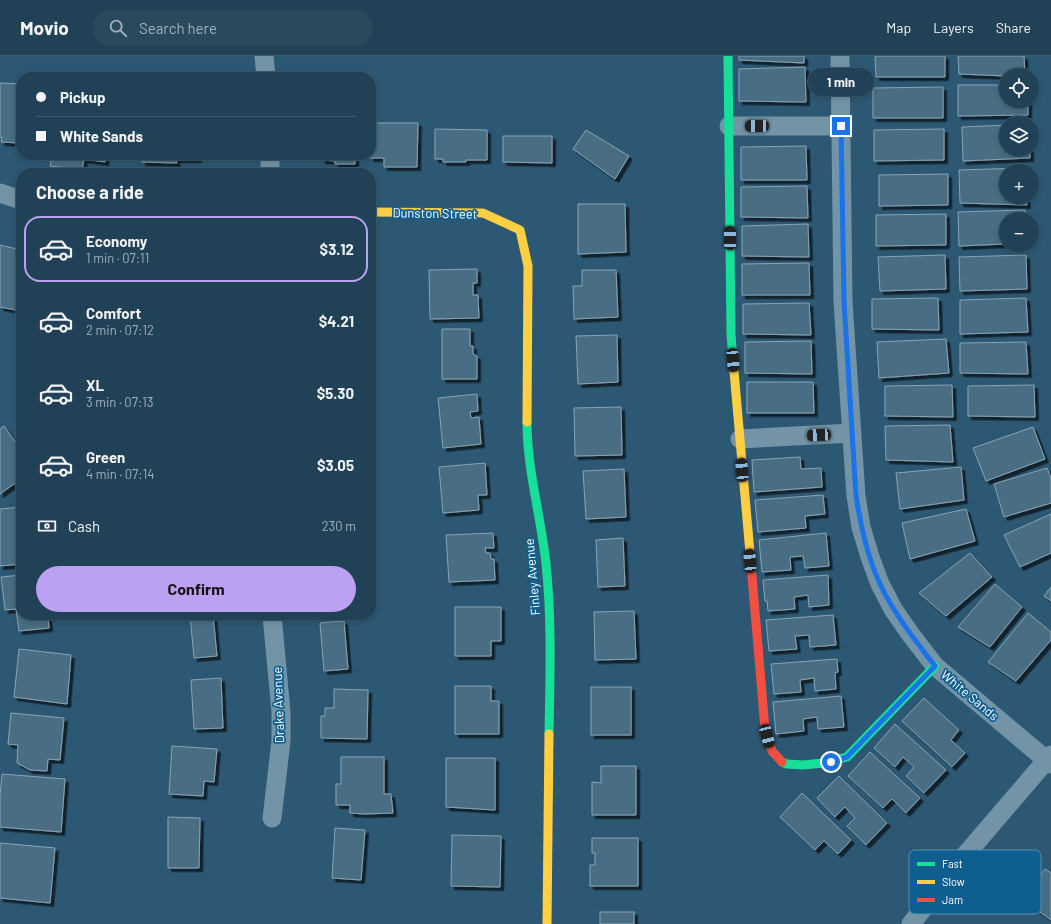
<!DOCTYPE html>
<meta charset="utf-8">
<style>
:root{--surface:#214256;--page:#29495c;--text:#f1f3f6;--muted:#a2b0b9;--line:#3e5b6c;--accent:#bca0f2}
body{margin:0;font-family:Barlow,sans-serif;background:var(--page);color:var(--text);height:100vh;display:flex;flex-direction:column;font-size:15px;white-space:nowrap}
*{box-sizing:border-box;margin:0}
p{font-size:13px;color:var(--muted)}
.icon{flex:none;width:22px;height:22px;fill:none;stroke:currentColor;stroke-width:2;stroke-linecap:round;stroke-linejoin:round}
.map{position:relative;flex:1;overflow:hidden}
.side{position:absolute;left:16px;top:112px;width:360px;height:452px;display:flex;flex-direction:column;background:var(--surface);border-radius:16px;box-shadow:0 2px 6px #0003,0 0 0 1px var(--line)}
.side>*{flex:none}
.banner{position:absolute;left:16px;top:16px;width:360px;height:88px;border-radius:16px;box-shadow:0 2px 6px #0003,0 0 0 1px var(--line);display:grid;align-content:center;height:88px;padding:0 20px;background:var(--surface)}
.controls{position:absolute;left:999px;top:12px;display:grid;gap:8px}
.controls a{display:grid;place-items:center;width:40px;height:40px;border-radius:50%;background:var(--surface);box-shadow:0 2px 6px #0003,0 0 0 1px var(--line);font-size:20px}
.end{position:absolute;width:18px;height:18px;margin:-9px;border:5px solid #1a73e8;background:#fff;box-shadow:0 0 0 2px #fff}
.from{border-radius:50%}
.bubble{position:absolute;height:28px;border-radius:14px;background:var(--surface);box-shadow:0 2px 6px #0003,0 0 0 1px var(--line);font-size:13px;font-weight:700;line-height:28px;text-align:center}
.car{position:absolute;width:12px;height:24px;margin:-12px -6px;border-radius:5px;box-shadow:0 0 3px 1px #0007;background:linear-gradient(#222 24%,#8ab4d8 0 40%,#222 0 76%,#8ab4d8 0 86%,#222 0)}
.banner b{display:flex;align-items:center;gap:14px;height:38px;font-size:15px}
.banner b+b{border-top:1px solid var(--line)}
.banner i{width:10px;height:10px;background:var(--text)}
ul{padding:0;list-style:none}
li{display:flex;align-items:center;gap:12px;height:66px;margin:0 8px 6px;padding:0 12px;border:2px solid transparent;border-radius:16px}
li div{flex:1}
li b{display:block;font-size:15px}
li em{font-style:normal;font-weight:700}
li.active{border-color:var(--accent)}
li>.icon{width:36px;height:36px;stroke-width:1.5}
h2{padding:0 20px;font-size:18px;line-height:48px}
.pay{display:flex;align-items:center;gap:10px;height:44px;padding:0 20px;font-size:15px}
.pay p{margin-inline-start:auto}
.cta{display:flex;gap:8px;margin-top:auto;padding:8px 20px}
.cta a{flex:1;height:46px;border-radius:24px;background:var(--accent);color:#111;font-size:16px;font-weight:700;line-height:46px;text-align:center}
header{display:flex;align-items:center;gap:24px;box-sizing:border-box;height:56px;padding:0 20px;background:var(--surface);border-bottom:1px solid var(--line)}
header strong{font-size:19px}
nav{display:flex;gap:22px;margin-inline-start:auto;font-size:14px}
.search{width:280px;height:36px;background:var(--page);display:flex;align-items:center;gap:10px;box-sizing:border-box;padding:0 14px;border-radius:22px;color:var(--muted);font-size:15px}
.map>svg:first-child{display:block}
.building{fill:#496d82;stroke:#89a4b4;filter:url(#shadow)}
.lines{fill:none;stroke-linecap:round;stroke-linejoin:round}
.street{stroke:#7394a6;stroke-width:19}
.fast{stroke:#16e098;stroke-width:9}
.slow{stroke:#ffcf43;stroke-width:9}
.jam{stroke:#f24e42;stroke-width:9}
.route{stroke:#1a73e8;stroke-width:5}
.labels{text-anchor:middle;stroke-width:3.5;stroke-linejoin:round;paint-order:stroke}
.street-label{font-size:13px;fill:#fff;stroke:#0f5e90}
.key{fill:#0f5e90;stroke:#578eb1;stroke-width:1}
.key-label{font-size:11px;fill:#fff}
</style>
<header>
<strong>Movio</strong>
<div class="search"><svg class="icon" aria-label="search" viewBox="0 0 24 24"><circle cx="10" cy="10" r="6"/><path d="M15 15l6 6"/></svg>Search here</div>
<nav><a>Map</a><a>Layers</a><a>Share</a></nav>
</header>
<div class="map">
<svg width="1051" height="868" viewBox="0 0 1051 868">
<defs>
<filter id="shadow"><feDropShadow dx="3.5" dy="3.5" stdDeviation="0" flood-color="#0009"/></filter>
</defs>
<rect width="100%" height="100%" fill="#2c5873"/>
<g class="building">
<polygon points="739,0 804,0 804,7 739,4"/>
<polygon points="875,0 945,0 945,21 876,21"/>
<polygon points="958,0 1024,0 1025,19 1006,20 959,18"/>
<polygon points="805,11 806,46 739,45 739,13"/>
<polygon points="0,27 21,28 19,87 1,86 2,81 0,81"/>
<polygon points="958,29 1006,29 1006,45 1028,45 1028,59 958,60"/>
<polygon points="943,31 943,62 873,62 873,32"/>
<polygon points="371,67 418,67 417,111 384,111 384,102 370,102"/>
<polygon points="1006,69 1006,93 1030,93 1030,102 963,105 962,71"/>
<polygon points="435,73 487,74 487,104 466,104 466,106 443,106 443,103 435,103"/>
<polygon points="944,73 944,104 874,105 874,74"/>
<polygon points="586,74 629,100 615,123 573,93"/>
<polygon points="503,80 552,80 552,107 503,106"/>
<polygon points="806,90 807,124 741,124 741,91"/>
<polygon points="52,99 106,99 105,106 84,103 82,114 50,110"/>
<polygon points="142,99 198,99 198,103 175,103 177,107 142,106"/>
<polygon points="322,99 355,99 355,108 335,108 335,105 322,104"/>
<polygon points="1025,112 1025,115 1006,115 1006,141 1026,141 1027,149 960,147 959,114"/>
<polygon points="948,118 948,149 879,150 879,119"/>
<polygon points="807,130 808,162 741,161 741,131"/>
<polygon points="578,148 625,148 626,196 578,198"/>
<polygon points="1025,154 1025,163 1006,163 1006,188 959,190 958,156"/>
<polygon points="946,158 946,189 876,190 876,159"/>
<polygon points="808,168 809,201 742,200 742,170"/>
<polygon points="0,189 21,194 21,255 0,251"/>
<polygon points="945,199 946,233 880,235 878,201"/>
<polygon points="1026,199 1027,233 960,235 959,201"/>
<polygon points="809,207 810,239 742,239 742,208"/>
<polygon points="477,213 477,227 473,227 473,239 478,239 479,262 430,263 429,214"/>
<polygon points="582,214 616,214 618,261 574,263 573,230 582,230"/>
<polygon points="938,242 939,274 872,273 872,243"/>
<polygon points="1026,242 1028,276 960,278 960,244"/>
<polygon points="809,247 811,279 743,278 743,248"/>
<polygon points="442,273 470,273 470,290 473,290 473,298 477,300 477,323 442,323"/>
<polygon points="617,279 618,326 578,328 576,280"/>
<polygon points="946,283 949,317 879,322 877,286"/>
<polygon points="811,285 812,318 745,317 745,286"/>
<polygon points="1026,286 1028,318 960,317 960,287"/>
<polygon points="747,326 813,326 814,357 747,357"/>
<polygon points="952,329 953,361 885,360 885,330"/>
<polygon points="1034,329 1035,361 968,360 968,330"/>
<polygon points="477,338 478,355 470,356 471,362 479,361 481,388 443,392 438,342"/>
<polygon points="621,351 622,399 575,400 574,352"/>
<polygon points="950,369 953,406 886,404 885,370"/>
<polygon points="4,370 21,394 21,423 0,438 0,373"/>
<polygon points="1033,371 1045,403 986,425 973,392"/>
<polygon points="800,401 801,413 821,412 822,431 754,436 752,404"/>
<polygon points="485,407 487,439 478,439 479,454 443,457 439,411"/>
<polygon points="961,411 964,444 900,453 896,417"/>
<polygon points="1047,412 1051,422 1051,447 1004,461 994,428"/>
<polygon points="624,413 626,461 586,463 583,415"/>
<polygon points="823,439 825,458 805,460 806,472 758,476 755,444"/>
<polygon points="21,451 21,508 0,510 0,453"/>
<polygon points="966,453 975,485 910,503 902,467"/>
<polygon points="1051,458 1051,497 1020,511 1004,479"/>
<polygon points="493,477 494,492 485,492 486,497 490,497 491,503 494,503 495,524 449,526 446,479"/>
<polygon points="826,477 829,510 805,512 803,500 790,501 791,514 762,516 759,484"/>
<polygon points="623,482 625,530 598,531 596,484"/>
<polygon points="970,497 992,521 946,560 919,537"/>
<polygon points="21,519 21,559 58,559 48,560 49,572 19,575 16,553 5,554 1,521"/>
<polygon points="828,519 829,549 809,551 808,539 794,541 795,553 768,555 767,545 765,545 763,524"/>
<polygon points="995,528 1022,551 990,591 958,571"/>
<polygon points="1051,531 1051,545 1044,540"/>
<polygon points="455,551 501,551 501,585 491,585 491,600 455,600"/>
<polygon points="634,555 636,603 595,604 594,556"/>
<polygon points="1028,557 1051,576 1051,584 1016,625 988,606"/>
<polygon points="190,559 213,559 217,600 194,602"/>
<polygon points="833,559 836,589 810,591 809,579 795,580 797,593 769,595 766,564"/>
<polygon points="344,565 348,613 324,615 320,567"/>
<polygon points="19,593 71,599 67,648 14,641"/>
<polygon points="837,603 838,616 835,617 836,633 815,635 814,622 800,624 801,636 774,638 771,608"/>
<polygon points="221,622 223,672 194,673 191,624"/>
<polygon points="455,630 491,630 491,645 499,645 499,678 455,678"/>
<rect x="591" y="631" width="40" height="48"/>
<polygon points="334,633 368,634 367,683 321,682 321,660 325,660 325,652 334,652"/>
<polygon points="841,640 844,671 818,673 817,661 803,663 804,675 776,678 773,646"/>
<polygon points="924,642 959,674 951,684 965,697 952,711 902,665"/>
<polygon points="11,657 64,662 60,704 48,703 47,715 30,714 17,707 18,689 8,688"/>
<polygon points="895,668 946,714 924,737 906,720 914,711 903,701 895,711 874,692"/>
<polygon points="172,690 217,693 214,726 204,725 203,740 169,738"/>
<polygon points="870,696 920,742 906,757 892,743 883,752 848,720"/>
<polygon points="341,701 384,701 384,738 391,738 393,757 364,758 350,757 350,749 336,749 336,728 341,728"/>
<polygon points="446,702 495,702 495,754 446,751"/>
<polygon points="601,710 636,710 636,759 592,759 592,726 601,727"/>
<polygon points="2,718 65,723 61,776 0,771 0,739"/>
<polygon points="839,720 887,767 866,789 847,770 855,762 845,751 835,761 817,742"/>
<polygon points="802,737 851,784 838,798 824,785 815,794 780,761"/>
<polygon points="168,761 200,762 199,812 168,812"/>
<polygon points="335,772 365,774 361,824 332,822"/>
<polygon points="452,779 501,780 500,831 451,830"/>
<polygon points="592,782 638,782 638,830 590,830 590,809 595,809 595,797 592,797"/>
<polygon points="0,787 55,792 50,847 0,842"/>
<polygon points="1045,813 1051,817 1051,864 1022,843"/>
<rect x="600" y="856" width="34" height="12"/>
</g>
<g class="lines">
<g class="street">
<polyline points="264,0 266,21"/>
<polyline points="840,0 843,246 856,440 861,471 870,501 880,528 893,553 911,579 935,610 1051,708"/>
<polyline points="729,70 841,70"/>
<polyline points="270,117 270,99"/>
<polyline points="0,137 21,144"/>
<polyline points="740,383 851,377"/>
<polyline points="272,762 281,685 281,656 272,559"/>
<polyline points="911,868 961,804 1051,699"/>
</g>
<g class="fast">
<polyline points="728,0 731,278 733,304"/>
<path d="M527,366C527,414 541,460 546,508C552,564 550,621 549,678"/>
<polyline points="782,706 787,708 803,709 823,707 847,701 935,610"/>
</g>
<g class="slow">
<polyline points="371,156 483,157 520,174 528,210 527,366"/>
<polyline points="733,304 750,497"/>
<polyline points="547,868 549,678"/>
</g>
<polyline class="jam" points="750,497 765,673 772,695 782,706"/>
</g>
<g class="lines">
<path class="route" d="M831,706L847,701L935,610C915,584 894,558 880,528C867,500 861,470 856,440L844,246L841,70"/>
</g>
<g class="labels">
<g class="street-label">
<text transform="translate(435 157) rotate(1)" y="5">Dunston Street</text>
<text transform="translate(532 521) rotate(-95)" y="5">Finley Avenue</text>
<text transform="translate(970 639) rotate(40)" y="5">White Sands</text>
<text transform="translate(278 649) rotate(-92)" y="5">Drake Avenue</text>
</g>
</g>
<rect x="909" y="794" width="132" height="64" rx="6" class="key"/>
<rect x="917" y="806" width="18" height="4" fill="#16e098"/>
<rect x="917" y="824" width="18" height="4" fill="#ffcf43"/>
<rect x="917" y="842" width="18" height="4" fill="#f24e42"/>
<g class="key-label">
<text x="942" y="812">Fast</text>
<text x="942" y="830">Slow</text>
<text x="942" y="848">Jam</text>
</g>
</svg>
<div class="controls">
<a><svg class="icon" aria-label="locate" viewBox="0 0 24 24"><circle cx="12" cy="12" r="6"/><path d="M12 2v4M12 18v4M2 12h4M18 12h4"/></svg></a>
<a><svg class="icon" aria-label="layers" viewBox="0 0 24 24"><path d="M12 4l9 5-9 5-9-5zM3 14l9 5 9-5"/></svg></a>
<a>+</a>
<a>−</a>
</div>
<i class="end from" style="left:831px;top:706px"></i>
<i class="end" style="left:841px;top:70px"></i>
<div class="bubble" style="left:808px;top:12px;width:66px">1 min</div>
<i class="car" style="left:757px;top:70px;rotate:270deg"></i>
<i class="car" style="left:730px;top:182px;rotate:359deg"></i>
<i class="car" style="left:733px;top:304px;rotate:175deg"></i>
<i class="car" style="left:819px;top:379px;rotate:267deg"></i>
<i class="car" style="left:742px;top:414px;rotate:355deg"></i>
<i class="car" style="left:750px;top:505px;rotate:355deg"></i>
<i class="car" style="left:767px;top:680px;rotate:166deg"></i>
<div class="banner">
<b><i class="from"></i>Pickup</b>
<b><i></i>White Sands</b>
</div>
<section class="side">
<h2>Choose a ride</h2>
<ul>
<li class="active"><svg class="icon" aria-label="car" viewBox="0 0 24 24"><path d="M5 17H2v-5l4-1 3-4h7l3 4 3 1v5h-3M9 17h6M6 11h13"/><circle cx="7" cy="17" r="2"/><circle cx="17" cy="17" r="2"/></svg><div><b>Economy</b><p>1 min · 07:11</p></div><em>$3.12</em></li>
<li><svg class="icon" aria-label="car" viewBox="0 0 24 24"><path d="M5 17H2v-5l4-1 3-4h7l3 4 3 1v5h-3M9 17h6M6 11h13"/><circle cx="7" cy="17" r="2"/><circle cx="17" cy="17" r="2"/></svg><div><b>Comfort</b><p>2 min · 07:12</p></div><em>$4.21</em></li>
<li><svg class="icon" aria-label="car" viewBox="0 0 24 24"><path d="M5 17H2v-5l4-1 3-4h7l3 4 3 1v5h-3M9 17h6M6 11h13"/><circle cx="7" cy="17" r="2"/><circle cx="17" cy="17" r="2"/></svg><div><b>XL</b><p>3 min · 07:13</p></div><em>$5.30</em></li>
<li><svg class="icon" aria-label="car" viewBox="0 0 24 24"><path d="M5 17H2v-5l4-1 3-4h7l3 4 3 1v5h-3M9 17h6M6 11h13"/><circle cx="7" cy="17" r="2"/><circle cx="17" cy="17" r="2"/></svg><div><b>Green</b><p>4 min · 07:14</p></div><em>$3.05</em></li>
</ul>
<div class="pay"><svg class="icon" aria-label="cash" viewBox="0 0 24 24"><path d="M3 7h18v10H3z"/><circle cx="12" cy="12" r="2"/></svg>Cash<p>230 m</p></div>
<div class="cta"><a>Confirm</a></div>
</section>
</div>
